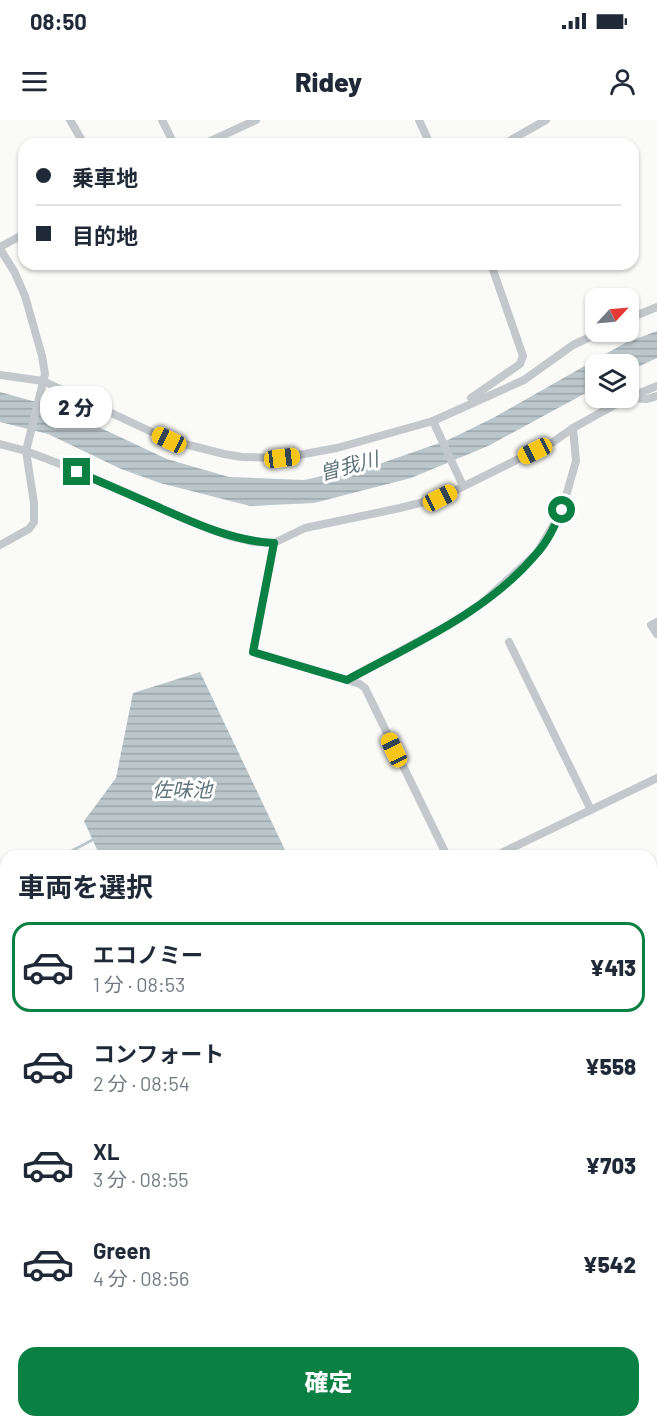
<!DOCTYPE html>
<html lang="ja">
<meta charset="utf-8">
<style>
:root{--surface:#fff;--page:#f2f2f3;--text:#1f2937;--muted:#747a83;--line:#e0e1e3;--accent:#0b8043}
body{margin:0;font-family:Barlow,"Noto Sans JP",sans-serif;background:var(--page);color:var(--text);height:100vh;display:flex;flex-direction:column;font-size:22px;white-space:nowrap}
*{box-sizing:border-box;margin:0}
p{font-size:20px;color:var(--muted)}
.icon{flex:none;width:33px;height:33px;fill:none;stroke:currentColor;stroke-width:2;stroke-linecap:round;stroke-linejoin:round}
.map{position:relative;flex:1;overflow:hidden}
.sheet{position:absolute;left:0px;top:730px;width:657px;height:578px;display:flex;flex-direction:column;background:var(--surface);border-radius:18px 18px 0 0;box-shadow:0 2px 4px #0004}
.sheet>*{flex:none}
.banner{position:absolute;left:18px;top:18px;width:621px;height:132px;border-radius:18px;box-shadow:0 2px 4px #0004;display:grid;align-content:center;height:132px;padding:0 18px;background:var(--surface)}
.needle{width:39px;rotate:64deg}
.fabs{position:absolute;left:585px;top:168px;display:grid;gap:12px}
.fabs a{display:grid;place-items:center;width:54px;height:54px;border-radius:12px;background:var(--surface);box-shadow:0 2px 4px #0004;font-size:30px}
.end{position:absolute;width:27px;height:27px;margin:-14px;border:8px solid #0b8043;background:#fff;box-shadow:0 0 0 3px #fff}
.from{border-radius:50%}
.bubble{position:absolute;height:42px;border-radius:18px;background:var(--surface);box-shadow:0 2px 4px #0004;font-size:20px;font-weight:800;line-height:42px;text-align:center}
.car{position:absolute;width:18px;height:36px;margin:-18px -9px;border-radius:8px;box-shadow:0 0 4px 2px #0007;background:linear-gradient(#f5c518 24%,#345 0 40%,#f5c518 0 76%,#345 0 86%,#f5c518 0)}
.banner b{display:flex;align-items:center;gap:21px;height:57px;font-size:22px}
.banner b+b{border-top:2px solid var(--line)}
.banner i{width:15px;height:15px;background:var(--text)}
ul{padding:0;list-style:none}
li{display:flex;align-items:center;gap:18px;height:90px;margin:0 12px 9px;padding:0 6px;border:3px solid transparent;border-radius:18px}
li div{flex:1}
li b{display:block;font-size:22px}
li em{font-style:normal;font-weight:800}
li.current{border-color:var(--accent)}
li>.icon{width:54px;height:54px;stroke-width:1.5}
h2{padding:0 18px;font-size:27px;line-height:72px}
.action{display:flex;gap:12px;margin-top:auto;padding:12px 18px}
.action a{flex:1;height:69px;border-radius:18px;background:var(--accent);color:#fff;font-size:24px;font-weight:800;line-height:69px;text-align:center}
.status{display:flex;justify-content:space-between;align-items:center;height:42px;padding:0 30px;background:var(--surface);direction:ltr}
.status svg{height:16px;fill:currentColor}
header{display:flex;justify-content:space-between;align-items:center;height:78px;padding:0 18px;background:var(--surface);font-size:27px;font-weight:800}
.map>svg:first-child{display:block}
.water{fill:url(#water-rules)}
.lines{fill:none;stroke-linecap:round;stroke-linejoin:round}
.stream{stroke:#bbc7cb;stroke-width:3}
.river{stroke:#bbc7cb;stroke-width:16}
.minor{stroke:#c3c8cc;stroke-width:8}
.route{stroke:#0b8043;stroke-width:8}
.labels{text-anchor:middle;stroke-width:6;stroke-linejoin:round;paint-order:stroke}
.water-label{font-size:20px;font-style:italic;fill:#60757c;stroke:#fff}
</style>
<div class="status"><b>08:50</b><svg viewBox="0 0 49 12"><path d="M0 12V9h3v3zM5 12V6h3v6zM10 12V3h3v9zM15 12V0h3v12zM26 1h20v11H26zM47 4h2v5h-2z"/></svg></div>
<header><svg class="icon" aria-label="menu" viewBox="0 0 24 24"><path d="M4 6h16M4 12h16M4 18h16"/></svg>Ridey<svg class="icon" aria-label="person" viewBox="0 0 24 24"><circle cx="12" cy="8" r="4"/><path d="M4 21q1-7 8-7t8 7"/></svg></header>
<div class="map">
<svg width="657" height="1307" viewBox="0 0 657 1307">
<defs>
<pattern id="water-rules" width="6" height="5" patternUnits="userSpaceOnUse" patternTransform="scale(1.5)"><rect width="6" height="5" fill="#bbc7cb"/><path d="M0 2.5h6" fill="none" stroke="#9ca6aa"/></pattern>
</defs>
<rect width="100%" height="100%" fill="#fafaf8"/>
<g class="water">
<polygon points="657,211 657,238 629,251 628,244 596,244 595,268 488,326 411,358 314,383 250,386 160,363 121,349 48,314 0,302 0,272 58,288 167,339 229,357 304,360 382,343 448,320 493,298 625,223"/>
<polygon points="200,552 285,730 267,736 100,736 84,701 116,658 133,573"/>
</g>
<g class="lines">
<g class="stream">
<polyline points="62,736 96,718"/>
<polyline points="0,796 6,791"/>
</g>
<g class="river">
<polyline points="651,992 657,989"/>
<polyline points="651,1100 657,1091"/>
<polyline points="0,1138 6,1136"/>
<polyline points="367,1307 378,1302"/>
</g>
<g class="minor">
<polyline points="70,0 84,24"/>
<polyline points="162,0 174,24"/>
<polyline points="419,0 430,24"/>
<polyline points="204,24 256,0"/>
<polyline points="504,24 546,0"/>
<polyline points="0,127 24,114"/>
<polyline points="0,129 14,151 25,176 42,236 45,254 26,331 34,383 34,402 29,409 0,425"/>
<polyline points="628,199 657,187"/>
<polyline points="0,255 43,261 169,320 224,334 242,337 282,338 337,328 433,301 524,260 573,225 601,212"/>
<polyline points="630,277 657,266"/>
<polyline points="471,278 520,244 523,236 491,144"/>
<polyline points="625,278 647,279 657,276"/>
<polyline points="433,301 463,366"/>
<polyline points="0,324 26,331 60,344 190,401 229,416 255,422 274,423 305,408 400,388 440,378 553,322 573,308 627,278"/>
<polyline points="274,423 253,532 347,560 360,564 365,568 447,736"/>
<polyline points="657,502 651,505 657,514"/>
<polyline points="509,522 591,690"/>
<polyline points="347,560 450,504 482,483 537,433 562,390 576,341 573,308"/>
<polyline points="495,736 657,658"/>
<polyline points="0,972 6,969"/>
<polyline points="651,1082 657,1086"/>
<polyline points="651,1124 657,1115"/>
<polyline points="334,1307 344,1302"/>
<polyline points="392,1307 402,1302"/>
</g>
</g>
<g class="lines">
<path class="route" d="M77,352C104,363 131,375 158,387C196,404 233,421 274,423L253,532L347,560C413,524 488,492 537,433C548,421 555,405 562,390"/>
</g>
<g class="labels">
<g class="water-label">
<text transform="translate(349 346) rotate(-15)" y="7">曽我川</text>
<text x="182" y="677">佐味池</text>
</g>
</g>
</svg>
<div class="fabs">
<a><svg class="needle" viewBox="-14 -14 28 28"><path d="M0-13l5 13h-10z" fill="#e53935"/><path d="M0 13l5-13h-10z" fill="#747a83"/></svg></a>
<a><svg class="icon" aria-label="layers" viewBox="0 0 24 24"><path d="M12 4l9 5-9 5-9-5zM3 14l9 5 9-5"/></svg></a>
</div>
<i class="end from" style="left:562px;top:390px"></i>
<i class="end" style="left:77px;top:352px"></i>
<div class="bubble" style="left:40px;top:266px;width:72px">2 分</div>
<i class="car" style="left:169px;top:320px;rotate:295deg"></i>
<i class="car" style="left:535px;top:331px;rotate:244deg"></i>
<i class="car" style="left:282px;top:338px;rotate:83deg"></i>
<i class="car" style="left:440px;top:378px;rotate:63deg"></i>
<i class="car" style="left:394px;top:630px;rotate:335deg"></i>
<div class="banner">
<b><i class="from"></i>乗車地</b>
<b><i></i>目的地</b>
</div>
<section class="sheet">
<h2>車両を選択</h2>
<ul>
<li class="current"><svg class="icon" aria-label="car" viewBox="0 0 24 24"><path d="M5 17H2v-5l4-1 3-4h7l3 4 3 1v5h-3M9 17h6M6 11h13"/><circle cx="7" cy="17" r="2"/><circle cx="17" cy="17" r="2"/></svg><div><b>エコノミー</b><p>1 分 · 08:53</p></div><em>¥413</em></li>
<li><svg class="icon" aria-label="car" viewBox="0 0 24 24"><path d="M5 17H2v-5l4-1 3-4h7l3 4 3 1v5h-3M9 17h6M6 11h13"/><circle cx="7" cy="17" r="2"/><circle cx="17" cy="17" r="2"/></svg><div><b>コンフォート</b><p>2 分 · 08:54</p></div><em>¥558</em></li>
<li><svg class="icon" aria-label="car" viewBox="0 0 24 24"><path d="M5 17H2v-5l4-1 3-4h7l3 4 3 1v5h-3M9 17h6M6 11h13"/><circle cx="7" cy="17" r="2"/><circle cx="17" cy="17" r="2"/></svg><div><b>XL</b><p>3 分 · 08:55</p></div><em>¥703</em></li>
<li><svg class="icon" aria-label="car" viewBox="0 0 24 24"><path d="M5 17H2v-5l4-1 3-4h7l3 4 3 1v5h-3M9 17h6M6 11h13"/><circle cx="7" cy="17" r="2"/><circle cx="17" cy="17" r="2"/></svg><div><b>Green</b><p>4 分 · 08:56</p></div><em>¥542</em></li>
</ul>
<div class="action"><a>確定</a></div>
</section>
</div>
